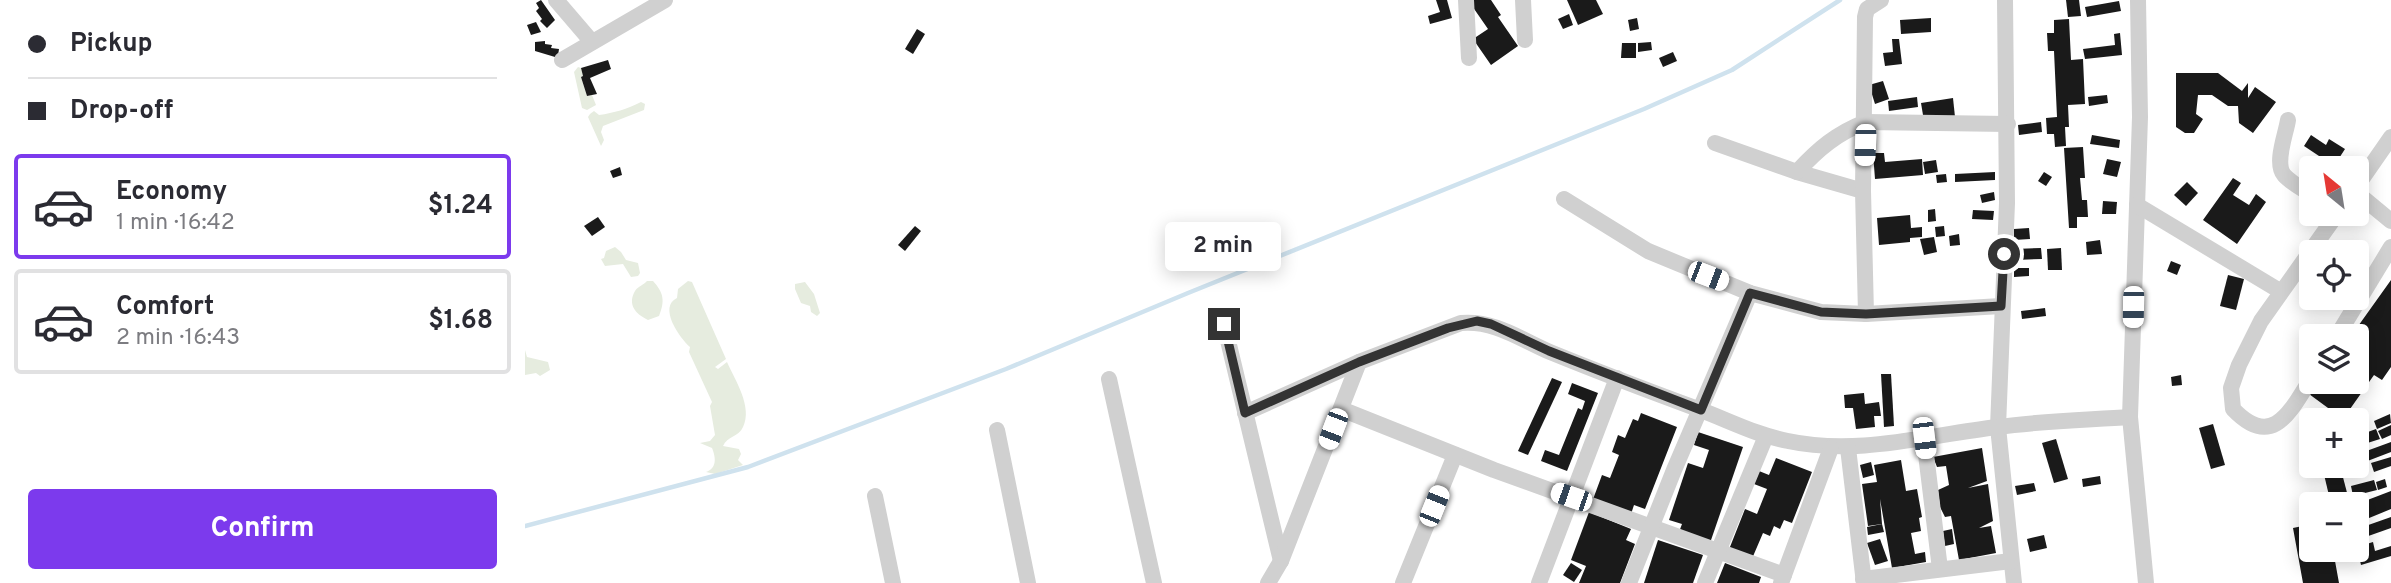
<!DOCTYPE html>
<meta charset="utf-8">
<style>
:root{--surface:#fff;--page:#f2f2f3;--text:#2b2b33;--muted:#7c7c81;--line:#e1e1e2;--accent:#7c3aed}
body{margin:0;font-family:Overpass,sans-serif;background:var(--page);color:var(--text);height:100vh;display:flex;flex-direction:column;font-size:26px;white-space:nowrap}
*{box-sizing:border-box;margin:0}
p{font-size:23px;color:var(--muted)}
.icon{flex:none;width:38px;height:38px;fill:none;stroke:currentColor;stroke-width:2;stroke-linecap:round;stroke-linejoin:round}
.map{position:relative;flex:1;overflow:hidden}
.panel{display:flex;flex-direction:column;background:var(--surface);width:525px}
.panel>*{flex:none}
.guide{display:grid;align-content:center;height:154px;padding:0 28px;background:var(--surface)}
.needle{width:46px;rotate:330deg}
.tools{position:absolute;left:1774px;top:156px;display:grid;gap:14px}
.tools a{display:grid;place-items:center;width:70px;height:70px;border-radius:7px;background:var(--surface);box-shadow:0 4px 18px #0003;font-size:35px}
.end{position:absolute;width:32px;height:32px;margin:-16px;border:9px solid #333;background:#fff;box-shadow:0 0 0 4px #fff}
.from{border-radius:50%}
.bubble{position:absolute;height:49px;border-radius:7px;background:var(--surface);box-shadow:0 4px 18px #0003;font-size:23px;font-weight:700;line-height:49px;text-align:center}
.car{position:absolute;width:21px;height:42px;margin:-21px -10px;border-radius:9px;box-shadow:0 0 5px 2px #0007;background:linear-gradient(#fff 24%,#345 0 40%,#fff 0 76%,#345 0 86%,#fff 0)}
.guide b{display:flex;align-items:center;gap:24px;height:66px;font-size:26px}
.guide b+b{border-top:2px solid var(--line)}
.guide i{width:18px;height:18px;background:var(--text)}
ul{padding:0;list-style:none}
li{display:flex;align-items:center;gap:21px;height:105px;margin:0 14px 10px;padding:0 14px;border:4px solid var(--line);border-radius:7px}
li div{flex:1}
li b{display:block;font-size:26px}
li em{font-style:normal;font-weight:700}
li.active{border-color:var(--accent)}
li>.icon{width:63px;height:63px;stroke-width:1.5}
.button{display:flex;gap:14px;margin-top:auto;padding:14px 28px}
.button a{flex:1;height:80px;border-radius:7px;background:var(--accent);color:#fff;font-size:28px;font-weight:700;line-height:80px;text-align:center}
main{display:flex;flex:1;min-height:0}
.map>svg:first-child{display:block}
.green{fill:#e6ecdf}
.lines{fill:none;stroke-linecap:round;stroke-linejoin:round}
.stream{stroke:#cfe2ee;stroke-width:4.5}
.building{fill:#1a1a1a}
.minor{stroke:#d0d0d0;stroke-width:16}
.route{stroke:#333;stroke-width:9}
</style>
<main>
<section class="panel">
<div class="guide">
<b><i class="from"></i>Pickup</b>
<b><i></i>Drop-off</b>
</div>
<ul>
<li class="active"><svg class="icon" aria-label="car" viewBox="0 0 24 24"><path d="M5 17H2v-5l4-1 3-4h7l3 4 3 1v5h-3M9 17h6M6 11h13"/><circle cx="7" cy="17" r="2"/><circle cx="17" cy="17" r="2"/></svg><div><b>Economy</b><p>1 min · 16:42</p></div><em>$1.24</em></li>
<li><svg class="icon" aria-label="car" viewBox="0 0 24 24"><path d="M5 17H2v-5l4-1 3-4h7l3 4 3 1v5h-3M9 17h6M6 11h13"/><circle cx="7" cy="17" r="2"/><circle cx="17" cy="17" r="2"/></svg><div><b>Comfort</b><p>2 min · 16:43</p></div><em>$1.68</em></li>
</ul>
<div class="button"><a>Confirm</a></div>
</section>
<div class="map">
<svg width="1866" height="583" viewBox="0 0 1866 583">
<rect width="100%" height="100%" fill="#fff"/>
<g class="green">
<polygon points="53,67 56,68 58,76 56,77 62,96 67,95 71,105 62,110 57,108 49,72"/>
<path d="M116,102L120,104L119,110L78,126L76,132L79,140L76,146L63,117L65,114L69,111L74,115C89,113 102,109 116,102Z"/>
<polygon points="90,247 96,252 101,260 113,263 115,273 113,276 106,277 98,264 80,266 76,259 79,258 81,251"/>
<path d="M122,281H128C139,293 140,301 134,316L123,320C111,314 102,305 110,291C113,286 119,285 122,281Z"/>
<path d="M163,281L167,282L201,359L190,367L193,369L202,362C210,380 228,407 218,427C214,437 202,436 198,446L214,449L216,454L213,460L218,465L190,474L181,472C192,468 191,458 187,448L175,443L185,441L190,435L185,406L187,402L164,352L165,347C154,337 133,307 152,298L153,289Z"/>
<polygon points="280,282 289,294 295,313 292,316 286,312 285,306 276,303 270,289 270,284"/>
<polygon points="0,350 2,357 23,362 25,370 15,376 11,373 0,375"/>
</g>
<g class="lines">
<polyline class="stream" points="0,526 223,467 481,369 663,293 1119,109 1207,70 1315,0"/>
</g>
<g class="building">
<polygon points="16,0 30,20 22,28 15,21 17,19 11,11 14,8 11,3"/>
<polygon points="911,0 922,0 927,18 905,24 903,16 915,12"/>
<polygon points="949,0 966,0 976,15 973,17 993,46 966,65 948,39 963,29 945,3"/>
<polygon points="1042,0 1071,0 1078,14 1053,25"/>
<polygon points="1541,0 1554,0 1556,16 1543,17"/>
<polygon points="1594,1 1596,11 1562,17 1560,7"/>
<polygon points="1044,14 1048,25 1038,29 1033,19"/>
<polygon points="1112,18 1114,29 1105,31 1103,20"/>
<polygon points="1406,18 1406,32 1376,34 1375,20"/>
<polygon points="1544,19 1546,60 1558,59 1560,104 1543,105 1544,127 1540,127 1541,146 1530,147 1529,134 1522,134 1521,118 1532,117 1529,51 1523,51 1522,33 1529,33 1529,20"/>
<polygon points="11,22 16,32 6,35 2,25"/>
<polygon points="392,29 400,34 388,54 380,49"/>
<polygon points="1595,33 1597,55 1560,59 1558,49 1590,45 1589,34"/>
<polygon points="1367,39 1374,39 1377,64 1360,66 1358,53 1368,52"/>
<polygon points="20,41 20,44 27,45 26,48 34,49 33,56 30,57 10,51 10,42"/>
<polygon points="1126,42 1127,50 1113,52 1113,43"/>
<polygon points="1097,43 1111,43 1111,58 1096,58"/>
<polygon points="1148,52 1152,61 1138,67 1134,58"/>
<polygon points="83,60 86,69 65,78 72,94 62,96 56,77 58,76 56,68"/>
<polygon points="1651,73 1693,73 1717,91 1723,83 1723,98 1730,87 1751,102 1728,133 1714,123 1713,106 1703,106 1687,95 1673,95 1671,114 1678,119 1669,133 1660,133 1651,127"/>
<polygon points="1358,81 1364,99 1350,104 1344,85"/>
<polygon points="1582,95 1583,103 1564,106 1563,97"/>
<polygon points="1392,97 1393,107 1364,111 1363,101"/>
<polygon points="1428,98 1430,117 1399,121 1396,103"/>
<polygon points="1516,122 1517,132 1494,135 1493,125"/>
<polygon points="1567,135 1595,140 1594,148 1565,144"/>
<polygon points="1786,135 1801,145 1804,139 1820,149 1809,166 1779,146"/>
<polygon points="1558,147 1560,178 1555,178 1557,200 1562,200 1563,217 1552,217 1552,228 1544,228 1539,148"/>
<polygon points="1348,153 1359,153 1360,162 1397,159 1398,175 1350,179"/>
<polygon points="1582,159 1596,162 1592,177 1578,174"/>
<polygon points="1411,160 1413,172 1400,174 1398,162"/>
<polygon points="95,167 97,175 88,178 85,171"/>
<polygon points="1470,172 1470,180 1430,182 1430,174"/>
<polygon points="1519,172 1527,177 1521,186 1513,181"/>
<polygon points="1421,174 1422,182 1412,183 1411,175"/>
<polygon points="1708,178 1716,183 1708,195 1724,205 1731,194 1741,202 1712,244 1678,220"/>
<polygon points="1662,182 1673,193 1661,206 1649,195"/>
<polygon points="1469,192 1470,200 1457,203 1455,195"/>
<polygon points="1578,201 1592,202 1591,214 1577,214"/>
<polygon points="1410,209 1411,221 1403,222 1403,210"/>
<polygon points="1448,210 1469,211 1468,220 1447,219"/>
<polygon points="1385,215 1386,228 1397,227 1397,237 1385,238 1385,242 1354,245 1352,218"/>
<polygon points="73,217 80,227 67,236 59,226"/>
<polygon points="390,226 396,231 380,251 373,245"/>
<polygon points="1419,226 1420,236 1411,237 1410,227"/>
<polygon points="1504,228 1505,239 1489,240 1489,229"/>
<polygon points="1434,234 1435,245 1425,246 1424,236"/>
<polygon points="1409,237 1412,252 1399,255 1395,239"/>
<polygon points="1575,240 1577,254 1562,255 1561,242"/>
<polygon points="1516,248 1517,259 1490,260 1489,249"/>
<polygon points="1536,248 1537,270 1523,270 1522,249"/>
<polygon points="1646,261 1656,265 1652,275 1642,271"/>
<polygon points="1489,268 1504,268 1504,276 1489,277"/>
<polygon points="1703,275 1719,279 1711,310 1695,306"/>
<polygon points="1866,280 1866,367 1857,380 1849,375 1818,419 1784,394 1793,382 1832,382 1832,336 1826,336"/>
<polygon points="1520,308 1521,316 1497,319 1496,311"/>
<polygon points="1356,374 1366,374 1369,426 1359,427"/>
<polygon points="1656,375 1657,385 1647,386 1646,377"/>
<polygon points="1027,378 1037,382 1003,455 993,451"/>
<polygon points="1047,383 1073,393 1042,471 1016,461 1020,450 1034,455 1053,408 1057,410 1060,401 1043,394"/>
<polygon points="1339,393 1340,404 1354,402 1356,416 1349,416 1350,427 1331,429 1328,408 1320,408 1319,395"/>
<polygon points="1116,413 1152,427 1120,509 1109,505 1105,517 1067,502 1077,475 1085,478 1094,455 1087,452 1093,435 1100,438 1108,419 1113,421"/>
<polygon points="1865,414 1866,423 1852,429 1849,421"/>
<polygon points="1688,424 1700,465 1686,469 1674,428"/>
<polygon points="1866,425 1866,435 1857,439 1853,431"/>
<polygon points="1851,429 1855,439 1833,446 1836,453 1866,442 1866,452 1832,465 1832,436"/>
<polygon points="1173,432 1218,447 1185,543 1154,532 1157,524 1144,520 1163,463 1178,468 1184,450 1169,445"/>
<polygon points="1531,439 1543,479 1529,483 1517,443"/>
<polygon points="1457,448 1462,481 1443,488 1463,484 1468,521 1454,528 1466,526 1471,553 1434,560 1426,516 1420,517 1415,507 1413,490 1424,485 1421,466 1412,467 1408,457"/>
<polygon points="1866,457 1866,466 1849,472 1846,463"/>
<polygon points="1251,458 1287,472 1267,523 1259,520 1255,529 1249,526 1245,536 1238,533 1226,561 1203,552 1220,509 1232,514 1242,489 1229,484 1234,471 1244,475"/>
<polygon points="1376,460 1381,491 1392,489 1397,517 1394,518 1396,531 1386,533 1390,554 1400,552 1401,562 1367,568 1355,499 1357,524 1343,526 1337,484 1352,482 1349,465"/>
<polygon points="1346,462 1349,475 1338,478 1335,465"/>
<polygon points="1797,466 1815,466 1825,504 1806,504"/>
<polygon points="1575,476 1576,484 1558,487 1557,479"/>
<polygon points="1860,479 1862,487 1853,490 1851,482"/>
<polygon points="1849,480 1852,490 1828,496 1826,486"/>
<polygon points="1509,483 1511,491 1492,495 1490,486"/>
<polygon points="1866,491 1866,509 1832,523 1832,504"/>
<polygon points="1064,512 1106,529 1101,540 1110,544 1095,583 1054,583 1061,566 1046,560"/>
<polygon points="1866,517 1866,528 1832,540 1832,529"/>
<polygon points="1357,524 1359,532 1343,535 1342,527"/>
<polygon points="1787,524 1787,550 1808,550 1814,583 1778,583 1768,528"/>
<polygon points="1427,529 1429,544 1420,546 1418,531"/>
<polygon points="1519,535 1522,548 1505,552 1502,539"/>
<polygon points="1355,539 1363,561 1350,565 1342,543"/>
<polygon points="1133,540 1178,555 1168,583 1119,583"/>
<polygon points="1848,542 1850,551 1866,546 1866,556 1836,565 1832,547"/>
<polygon points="1046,563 1057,570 1049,582 1038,575"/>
<polygon points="1200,563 1236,577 1234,583 1192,583"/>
</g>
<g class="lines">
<g class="minor">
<polyline points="31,0 67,42"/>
<polyline points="941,0 944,58"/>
<polyline points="998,0 1000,40"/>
<polyline points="1480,0 1482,203 1473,427 1489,583"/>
<polyline points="1613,0 1615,117 1605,417 1621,583"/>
<polyline points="37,60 140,0"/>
<path d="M1763,120C1761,134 1749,163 1759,175C1766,183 1778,189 1787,195"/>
<polyline points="1190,143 1272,172 1338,191"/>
<path d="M1272,172C1293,149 1312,133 1341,122L1483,124"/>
<polyline points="1832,186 1866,137"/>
<polyline points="1832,193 1866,221"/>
<polyline points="1039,199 1123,251 1225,293 1296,312 1341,314 1476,306"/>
<polyline points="1612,205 1755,291"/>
<polyline points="1341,314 1338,191 1340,17 1342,9 1356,0"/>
<polyline points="699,324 756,561"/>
<polyline points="1812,336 1866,247"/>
<path d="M1787,377C1766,410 1748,451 1708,409L1706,388L1714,365L1736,321L1812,214"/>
<polyline points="584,379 629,583"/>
<polyline points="816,409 969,470 1259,575"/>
<path d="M720,413L834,362L936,323C969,320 995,339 1025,352C1074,372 1124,391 1173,409C1203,420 1231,435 1263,441C1333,456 1402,435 1473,427C1516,421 1561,420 1605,417"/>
<polyline points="472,430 503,583"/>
<polyline points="1399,438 1415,569"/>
<polyline points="1323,448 1339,583"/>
<polyline points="350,496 368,583"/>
<polyline points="1338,579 1486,561"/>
<polyline points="743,583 756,561 834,362"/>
<polyline points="878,583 930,455"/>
<polyline points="1014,583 1092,378"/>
<polyline points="1104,583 1149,470 1225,293"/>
<polyline points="1180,583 1241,436"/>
<polyline points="1256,583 1306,448"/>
</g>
</g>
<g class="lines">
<polyline class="route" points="699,324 720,413 834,362 923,328 952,321 966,324 1024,351 1176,410 1225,293 1296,312 1341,314 1476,306 1479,254"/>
</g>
</svg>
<div class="tools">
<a><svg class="needle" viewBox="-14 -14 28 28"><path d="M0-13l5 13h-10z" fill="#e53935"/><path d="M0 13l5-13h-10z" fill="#7c7c81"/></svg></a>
<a><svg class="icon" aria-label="locate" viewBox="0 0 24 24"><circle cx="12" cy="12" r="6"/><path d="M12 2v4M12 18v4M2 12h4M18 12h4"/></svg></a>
<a><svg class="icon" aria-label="layers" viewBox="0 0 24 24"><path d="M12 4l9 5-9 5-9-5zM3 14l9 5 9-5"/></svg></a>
<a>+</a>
<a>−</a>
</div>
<i class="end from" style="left:1479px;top:254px"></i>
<i class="end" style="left:699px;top:324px"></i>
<div class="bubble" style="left:640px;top:222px;width:116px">2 min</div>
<i class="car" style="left:1340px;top:145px;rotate:182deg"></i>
<i class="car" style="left:1183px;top:276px;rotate:111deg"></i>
<i class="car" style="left:1608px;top:307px;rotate:181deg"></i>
<i class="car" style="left:808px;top:429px;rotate:201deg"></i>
<i class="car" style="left:1399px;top:438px;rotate:173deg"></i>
<i class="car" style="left:1046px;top:497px;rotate:289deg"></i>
<i class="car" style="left:909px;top:506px;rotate:22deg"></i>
</div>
</main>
